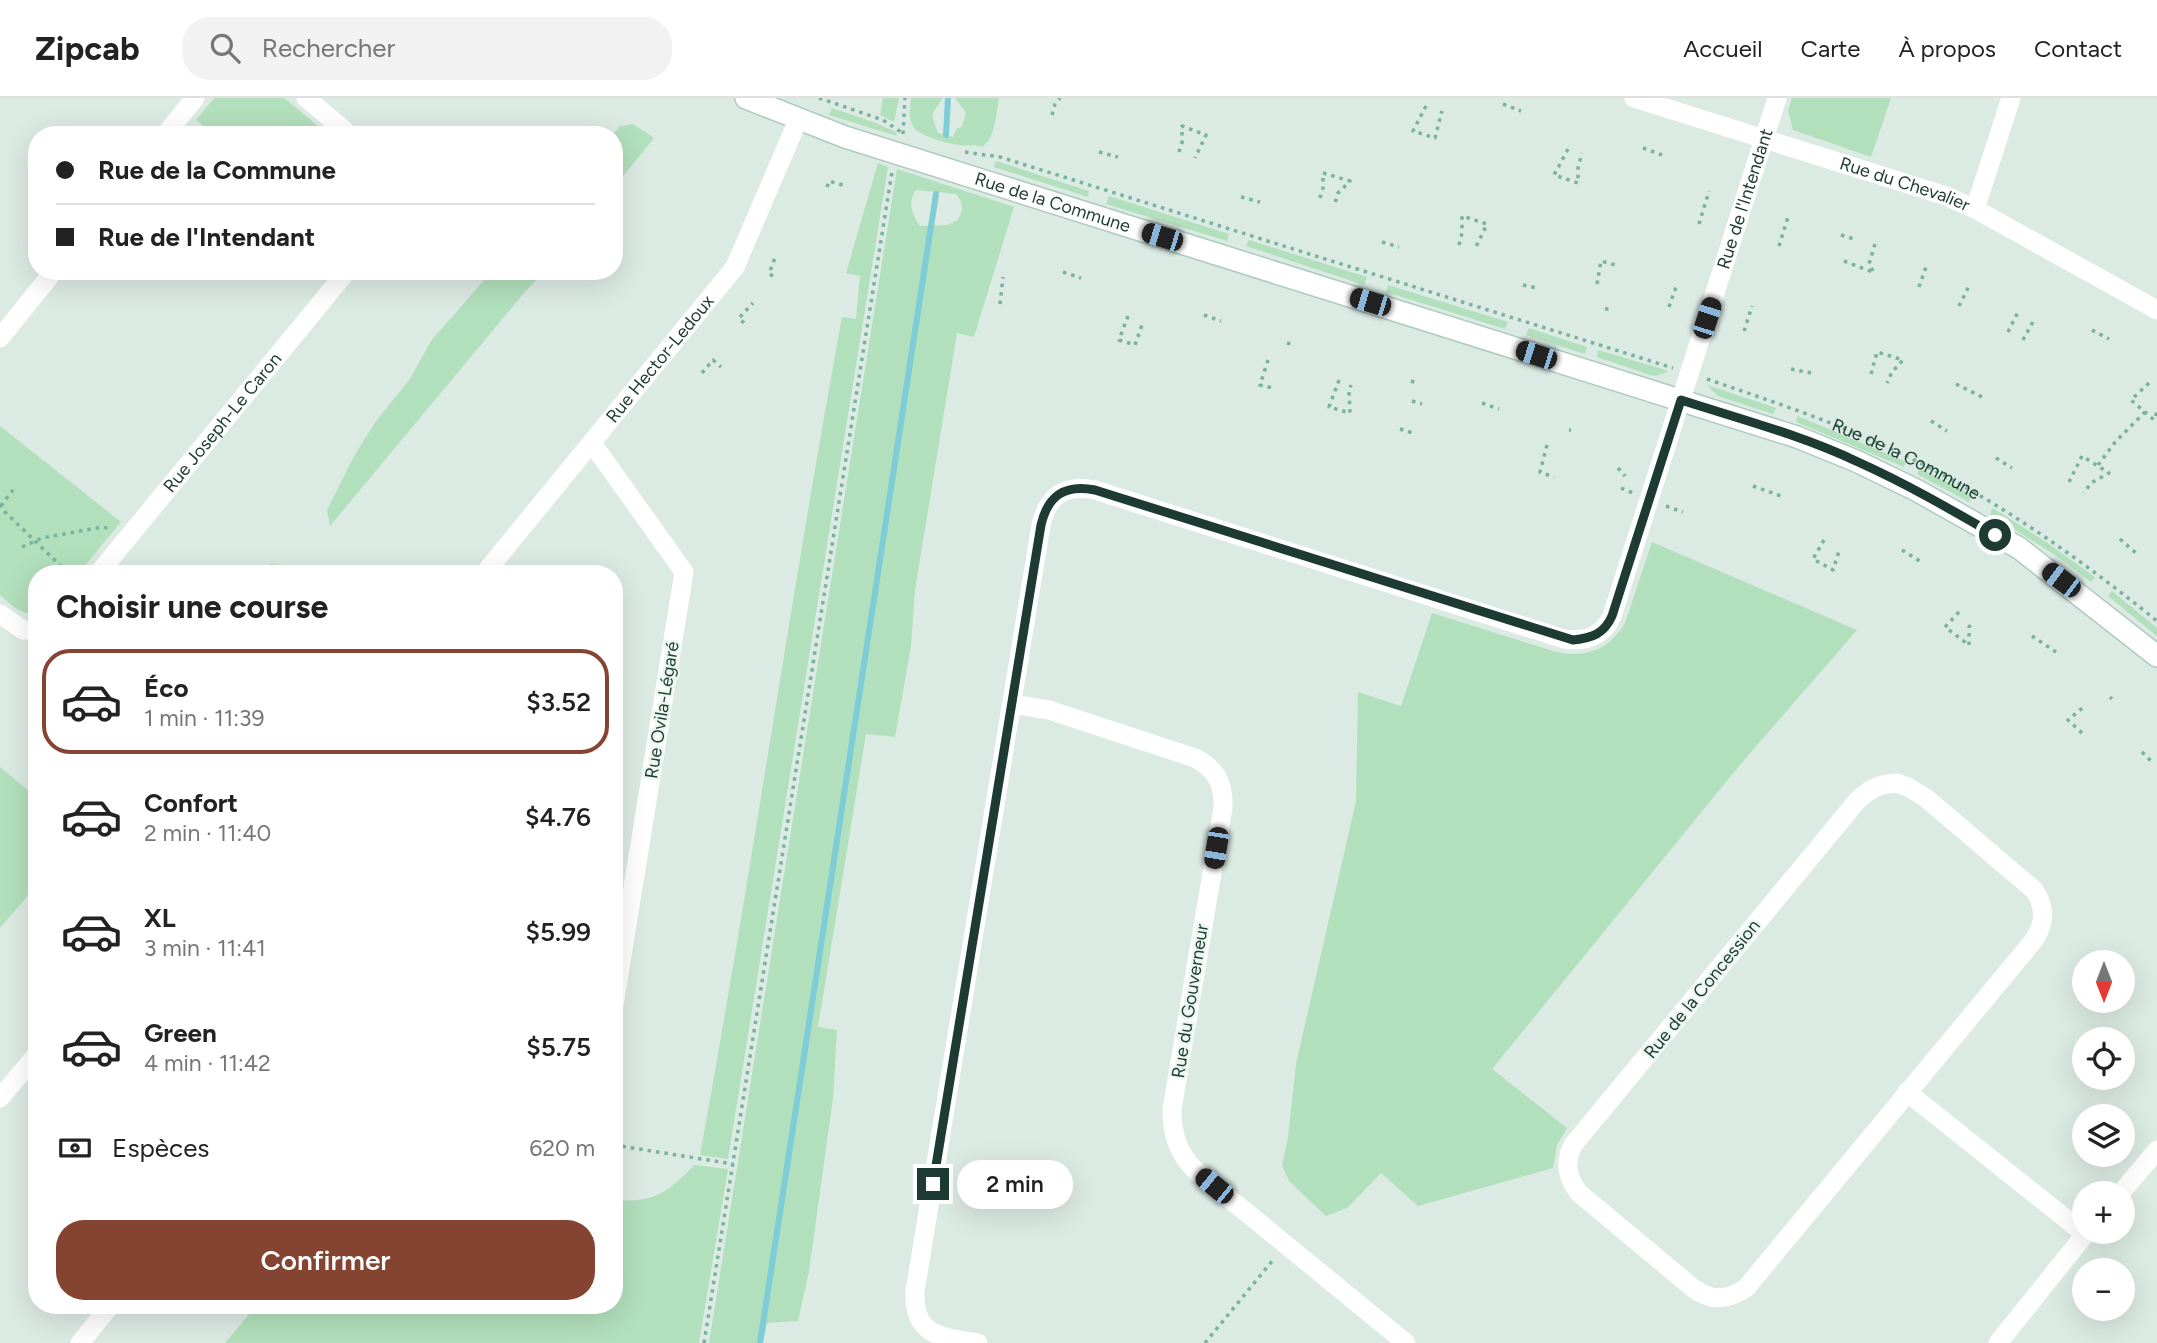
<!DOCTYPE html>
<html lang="fr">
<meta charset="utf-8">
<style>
:root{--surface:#fff;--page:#f2f2f2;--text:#222;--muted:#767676;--line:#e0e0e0;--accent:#854332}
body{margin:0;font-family:Figtree,sans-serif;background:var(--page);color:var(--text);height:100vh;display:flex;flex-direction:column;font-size:26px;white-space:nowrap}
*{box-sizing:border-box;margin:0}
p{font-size:23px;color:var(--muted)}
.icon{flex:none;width:38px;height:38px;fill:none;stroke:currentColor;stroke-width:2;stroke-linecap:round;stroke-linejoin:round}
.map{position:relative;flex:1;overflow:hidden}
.sheet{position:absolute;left:28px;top:467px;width:595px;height:749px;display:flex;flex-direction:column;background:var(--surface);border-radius:28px;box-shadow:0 7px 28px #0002}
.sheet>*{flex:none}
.top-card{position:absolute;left:28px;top:28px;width:595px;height:154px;border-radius:28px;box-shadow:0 7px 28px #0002;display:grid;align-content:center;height:154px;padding:0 28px;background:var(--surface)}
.needle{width:46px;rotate:180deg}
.fabs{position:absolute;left:2072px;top:852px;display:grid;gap:14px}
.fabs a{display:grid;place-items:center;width:63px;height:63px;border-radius:50%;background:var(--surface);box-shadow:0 7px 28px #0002;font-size:35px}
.end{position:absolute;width:32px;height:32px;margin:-16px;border:9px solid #1d3b32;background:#fff;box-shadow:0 0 0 4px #fff}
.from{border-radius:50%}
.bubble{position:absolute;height:49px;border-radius:24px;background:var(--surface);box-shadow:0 7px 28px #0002;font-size:23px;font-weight:600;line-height:49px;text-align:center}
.car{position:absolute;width:21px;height:42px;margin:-21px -10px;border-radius:9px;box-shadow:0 0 5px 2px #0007;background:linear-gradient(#222 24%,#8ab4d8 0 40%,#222 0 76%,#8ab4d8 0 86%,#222 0)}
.top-card b{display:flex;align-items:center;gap:24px;height:66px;font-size:26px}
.top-card b+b{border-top:2px solid var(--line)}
.top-card i{width:18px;height:18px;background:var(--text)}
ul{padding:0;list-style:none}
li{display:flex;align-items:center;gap:21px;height:105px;margin:0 14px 10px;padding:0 14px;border:4px solid transparent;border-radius:28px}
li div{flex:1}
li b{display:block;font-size:26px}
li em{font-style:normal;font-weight:600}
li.selected{border-color:var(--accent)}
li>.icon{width:63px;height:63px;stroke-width:1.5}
h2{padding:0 28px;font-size:32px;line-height:84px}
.pay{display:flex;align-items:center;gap:18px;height:77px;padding:0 28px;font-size:26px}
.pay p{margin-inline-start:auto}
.action{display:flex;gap:14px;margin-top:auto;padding:14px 28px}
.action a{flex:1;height:80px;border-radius:28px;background:var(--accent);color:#fff;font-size:28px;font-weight:600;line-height:80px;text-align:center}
header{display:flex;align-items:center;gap:42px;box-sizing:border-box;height:98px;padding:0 35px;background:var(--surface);border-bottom:2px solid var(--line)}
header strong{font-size:33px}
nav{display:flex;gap:38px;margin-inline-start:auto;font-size:24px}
.search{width:490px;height:63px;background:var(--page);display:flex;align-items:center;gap:18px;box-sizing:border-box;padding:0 24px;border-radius:28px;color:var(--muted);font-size:26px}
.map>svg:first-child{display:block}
.green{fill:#b2dfbc;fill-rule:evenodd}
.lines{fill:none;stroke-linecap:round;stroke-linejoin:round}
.stream{stroke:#7dccd6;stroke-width:6}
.secondary-casing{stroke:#aecbc0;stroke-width:24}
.path{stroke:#79b29e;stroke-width:3.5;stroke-dasharray:3.5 5;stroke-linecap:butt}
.street{stroke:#fff;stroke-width:19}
.secondary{stroke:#fff;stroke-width:21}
.route{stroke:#1d3b32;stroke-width:9}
.labels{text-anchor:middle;stroke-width:5;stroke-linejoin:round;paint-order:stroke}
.street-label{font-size:18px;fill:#1d3b32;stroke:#edf7f1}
</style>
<header>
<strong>Zipcab</strong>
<div class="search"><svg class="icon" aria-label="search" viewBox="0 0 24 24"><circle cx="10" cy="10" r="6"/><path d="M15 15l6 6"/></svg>Rechercher</div>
<nav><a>Accueil</a><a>Carte</a><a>À propos</a><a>Contact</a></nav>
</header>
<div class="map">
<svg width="2157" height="1245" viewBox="0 0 2157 1245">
<rect width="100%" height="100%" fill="#dceae4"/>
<g class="green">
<polygon points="214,0 284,0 318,28 311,37 214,37 196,22"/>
<polygon points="883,0 899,0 894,24 880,17"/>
<path d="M911,0H943C931,18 930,13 938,35L953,39L956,32L962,28L966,15L955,0H999C996,16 996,39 982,49C974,45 968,49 960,47C949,46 918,38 913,28C908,20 910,9 911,0Z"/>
<polygon points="1792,0 1891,0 1871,59 1793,32 1788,13"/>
<polygon points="832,10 876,25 896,34 897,38 829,17"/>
<polygon points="633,26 654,40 614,89 613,37 620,28"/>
<polygon points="996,63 1089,93 1088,99 994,69"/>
<path d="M878,65L888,69L728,1061L700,1057C751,778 791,497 842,219L856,221L860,178L846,175Z"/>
<path d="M897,71L1014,109L974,239L957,235L915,492L911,548L895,639L866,636L818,929L837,932L833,1000L809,1173L798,1223L767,1225L763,1245H709ZM916,92L956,96L961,103L962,112L958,122L947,127L920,128C912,116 907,105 916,92Z"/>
<polygon points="1109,98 1229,136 1227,143 1106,106"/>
<polygon points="1249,142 1367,179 1364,187 1246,148"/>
<polygon points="492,173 545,173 524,195 330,428 327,412 354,358 376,323 410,281 431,243"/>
<polygon points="1388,187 1508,224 1505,231 1386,194"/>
<polygon points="1529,230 1587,249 1585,256 1526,237"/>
<polygon points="1598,252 1666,272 1668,274 1655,278 1647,276 1597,259"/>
<polygon points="1707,287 1776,310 1773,316 1718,298"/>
<polygon points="1798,318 1906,364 1904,369 1796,324"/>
<path d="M0,328L121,424L78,476H37V515C21,518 12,507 0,497Z"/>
<polygon points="1920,370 1972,397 1969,404 1917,376"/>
<polygon points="1993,410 2046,444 2095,479 2091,484 2055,457 1990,416"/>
<path d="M1652,444L1857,532L1739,668L1492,971L1567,1030L1557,1047L1553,1070L1418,1108L1381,1075L1347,1110L1326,1118L1289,1083L1282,1067L1288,1040L1296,966L1356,703L1358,594L1401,608L1432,515L1556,554C1587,560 1609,552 1625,525Z"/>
<polygon points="271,466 290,468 284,476 246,476"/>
<polygon points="2112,493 2157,530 2157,538 2108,498"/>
<polygon points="0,669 37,700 37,787 0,830"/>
<path d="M694,1067L728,1071L699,1245H225L256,1208H614V1102C654,1105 668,1095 694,1067Z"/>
</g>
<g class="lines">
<g class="stream">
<polyline points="946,37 948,0"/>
<polyline points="760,1245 936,96"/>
</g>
<defs>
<g id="secondary">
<path id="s6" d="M746,0L845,39L1797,339L1856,363L1916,392L2019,450L2157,558"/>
</g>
</defs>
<use href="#secondary" class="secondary-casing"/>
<g class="path">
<polyline points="819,0 883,22 901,34"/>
<polyline points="1503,6 1521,13"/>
<polyline points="1426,8 1413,33 1435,40 1442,13"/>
<polyline points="1052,17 1055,6 1060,0"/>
<polyline points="903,36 905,0"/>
<polyline points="1643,50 1662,57"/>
<polyline points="1568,51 1554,77 1578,85 1578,70 1582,55"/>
<polyline points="965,54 1000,59 1673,270"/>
<polyline points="1099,54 1118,59"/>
<polyline points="1179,54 1182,45 1182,28 1206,37 1195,60"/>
<polyline points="827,89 829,83 846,88"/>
<polyline points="1241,99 1260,104"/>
<polyline points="1320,100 1323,90 1323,75 1350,83 1338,95 1335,105"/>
<polyline points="1699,126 1709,93"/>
<polyline points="1841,137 1854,141"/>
<polyline points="1382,144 1399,149"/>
<polyline points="1459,147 1462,135 1462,118 1487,126 1475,151"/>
<polyline points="1779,148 1788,119"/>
<polyline points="1844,163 1875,175"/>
<polyline points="1873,173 1869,166 1875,146"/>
<polyline points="1063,174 1081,180"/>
<polyline points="773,178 769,176 776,157"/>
<polyline points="1597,186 1601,163 1619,168"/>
<polyline points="1523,187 1537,190"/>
<polyline points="1919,189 1927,166"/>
<polyline points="1000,206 1003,179"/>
<polyline points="1959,208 1970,186"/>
<polyline points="1669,209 1677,186"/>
<polyline points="1605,211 1609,211"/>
<polyline points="1204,217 1221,223"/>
<polyline points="1128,218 1119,242 1135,247 1143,224"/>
<polyline points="744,225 739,220 753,205"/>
<polyline points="2092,232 2109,241"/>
<polyline points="1744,233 1752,208"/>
<polyline points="2008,234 2018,214"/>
<polyline points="2023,242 2035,220"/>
<polyline points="1287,245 1291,246"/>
<polyline points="1268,262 1260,287 1273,290"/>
<polyline points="1791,271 1811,275"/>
<polyline points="702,275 713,262 721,269"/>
<polyline points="1871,276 1877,254 1903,262 1892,274 1887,285"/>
<path id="s1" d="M1707,281C1759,299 1811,316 1862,338C1973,385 2064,448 2157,523"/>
<polyline points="1339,282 1329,309 1350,315 1349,294 1351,287"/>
<polyline points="1411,283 1417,285"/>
<polyline points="2149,285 2131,302 2154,322 2157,314"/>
<polyline points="1956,286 1982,299"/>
<polyline points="1412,303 1422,306"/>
<polyline points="1482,305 1499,311"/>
<polyline points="1931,323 1947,333"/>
<polyline points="1400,331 1416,336"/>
<polyline points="1569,332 1571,332"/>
<polyline points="1547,347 1540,374 1554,379"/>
<polyline points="1996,360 2012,370"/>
<polyline points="2098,367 2116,343 2145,314"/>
<polyline points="1618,370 1625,378"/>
<polyline points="2069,384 2082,358 2109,375 2091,385 2084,395"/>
<polyline points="1753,388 1781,398"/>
<polyline points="1621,390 1633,395"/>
<polyline points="0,406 4,413 69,476"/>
<polyline points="1,408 13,392"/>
<polyline points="1666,408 1683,414"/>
<polyline points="2120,441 2137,456"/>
<polyline points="1824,442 1813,461 1833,472 1840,450"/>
<polyline points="22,449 42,440 102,429 112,431"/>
<polyline points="1902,452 1923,465"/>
<polyline points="1959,514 1945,529 1969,547"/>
<polyline points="2032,538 2056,554"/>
<polyline points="1969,547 1969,529 1973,524"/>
<polyline points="2110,599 2112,601"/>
<polyline points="2082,635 2068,622 2086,607"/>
<polyline points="2142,654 2152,664"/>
<polyline points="614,1047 733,1066"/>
<polyline points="704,1245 892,74"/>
<polyline points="1205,1245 1273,1162"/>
</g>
<g class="street">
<polyline points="306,0 350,37"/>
<path id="s2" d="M1634,0L1946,98L1975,111L2157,212"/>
<polyline points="165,37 195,0"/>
<polyline points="1975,111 2011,0"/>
<polyline points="0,240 54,173"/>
<polyline points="592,345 684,474 614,907"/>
<path id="s3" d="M98,476L347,173"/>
<path id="s4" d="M484,476L735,169L798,22"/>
<polyline points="0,516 23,532 37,533"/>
<path d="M1012,606L1049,612L1195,660C1216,671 1224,685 1223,710L1172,1011C1172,1037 1178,1056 1197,1074L1406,1245"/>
<path d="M1897,685L1908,689L1926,700L2034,792C2046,809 2045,825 2034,842L1746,1190C1727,1202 1712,1204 1693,1190L1579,1095C1567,1079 1564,1065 1573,1047L1857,703C1869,691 1879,686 1897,685Z"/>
<polyline points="1907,994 2085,1136"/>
<polyline points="0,1000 37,956"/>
<polyline points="2120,1096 2157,1052"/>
<polyline points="80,1245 110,1208"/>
<path id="s5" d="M978,1245C942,1239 913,1239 915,1193L1041,427C1048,397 1064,386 1095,392L1564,541C1586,544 1603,538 1612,518L1777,0"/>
<polyline points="1998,1245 2087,1134"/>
</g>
<use href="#secondary" class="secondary"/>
</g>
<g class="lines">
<path class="route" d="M933,1086L1041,427C1048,397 1065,386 1095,392L1573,542C1592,540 1604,536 1612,518L1681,302C1740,321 1801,337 1858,364C1905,385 1950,411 1995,437"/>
</g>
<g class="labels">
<g class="street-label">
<text dy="6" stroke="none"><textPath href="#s2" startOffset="284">Rue du Chevalier</textPath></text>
<text dy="6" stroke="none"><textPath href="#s5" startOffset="1932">Rue de l'Intendant</textPath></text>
<text dy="6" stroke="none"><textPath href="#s6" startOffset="324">Rue de la Commune</textPath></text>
<text dy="6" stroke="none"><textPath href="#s4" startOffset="278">Rue Hector-Ledoux</textPath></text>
<text dy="6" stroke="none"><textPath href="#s3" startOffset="196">Rue Joseph-Le Caron</textPath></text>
<text dy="6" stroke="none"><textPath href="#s1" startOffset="215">Rue de la Commune</textPath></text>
<text transform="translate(662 612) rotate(-81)" y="6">Rue Ovila-Légaré</text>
<text transform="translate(1702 891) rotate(-51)" y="6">Rue de la Concession</text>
<text transform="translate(1190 903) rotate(-81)" y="6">Rue du Gouverneur</text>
</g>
</g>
</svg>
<div class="fabs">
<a><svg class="needle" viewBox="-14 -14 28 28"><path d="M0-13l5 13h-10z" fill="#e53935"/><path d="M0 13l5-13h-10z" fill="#767676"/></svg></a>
<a><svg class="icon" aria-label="locate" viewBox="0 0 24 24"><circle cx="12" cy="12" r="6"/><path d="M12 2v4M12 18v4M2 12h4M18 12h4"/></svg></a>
<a><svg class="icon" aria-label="layers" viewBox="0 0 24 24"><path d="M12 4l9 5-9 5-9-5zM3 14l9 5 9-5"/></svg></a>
<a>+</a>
<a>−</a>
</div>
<i class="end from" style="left:1995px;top:437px"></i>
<i class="end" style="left:933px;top:1086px"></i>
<div class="bubble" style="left:957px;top:1062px;width:116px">2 min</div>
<i class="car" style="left:1162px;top:139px;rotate:287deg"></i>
<i class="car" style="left:1370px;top:204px;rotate:287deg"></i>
<i class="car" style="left:1707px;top:220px;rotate:18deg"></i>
<i class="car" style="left:1536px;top:257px;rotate:288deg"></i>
<i class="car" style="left:2061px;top:482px;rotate:307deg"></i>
<i class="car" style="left:1216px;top:750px;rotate:189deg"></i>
<i class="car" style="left:1214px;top:1088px;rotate:309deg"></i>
<div class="top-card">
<b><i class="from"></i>Rue de la Commune</b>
<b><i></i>Rue de l'Intendant</b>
</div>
<section class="sheet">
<h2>Choisir une course</h2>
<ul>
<li class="selected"><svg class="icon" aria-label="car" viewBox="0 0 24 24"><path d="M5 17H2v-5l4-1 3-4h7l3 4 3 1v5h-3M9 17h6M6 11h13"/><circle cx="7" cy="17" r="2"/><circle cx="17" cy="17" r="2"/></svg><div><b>Éco</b><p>1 min · 11:39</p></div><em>$3.52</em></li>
<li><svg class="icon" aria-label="car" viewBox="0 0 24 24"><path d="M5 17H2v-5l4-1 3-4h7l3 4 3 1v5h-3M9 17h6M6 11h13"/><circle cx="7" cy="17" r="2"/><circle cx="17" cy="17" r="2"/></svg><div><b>Confort</b><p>2 min · 11:40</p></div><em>$4.76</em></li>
<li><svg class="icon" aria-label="car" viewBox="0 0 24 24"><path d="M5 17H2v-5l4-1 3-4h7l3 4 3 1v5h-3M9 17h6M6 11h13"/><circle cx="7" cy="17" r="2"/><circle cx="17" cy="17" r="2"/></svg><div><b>XL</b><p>3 min · 11:41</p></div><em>$5.99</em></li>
<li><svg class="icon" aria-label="car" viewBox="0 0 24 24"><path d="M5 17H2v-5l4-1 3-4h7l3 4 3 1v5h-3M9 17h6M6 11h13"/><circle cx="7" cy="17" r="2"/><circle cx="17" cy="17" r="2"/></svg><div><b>Green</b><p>4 min · 11:42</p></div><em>$5.75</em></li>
</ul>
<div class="pay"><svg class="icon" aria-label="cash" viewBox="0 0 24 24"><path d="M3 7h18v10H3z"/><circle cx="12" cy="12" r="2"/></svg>Espèces<p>620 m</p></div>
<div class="action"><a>Confirmer</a></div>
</section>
</div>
